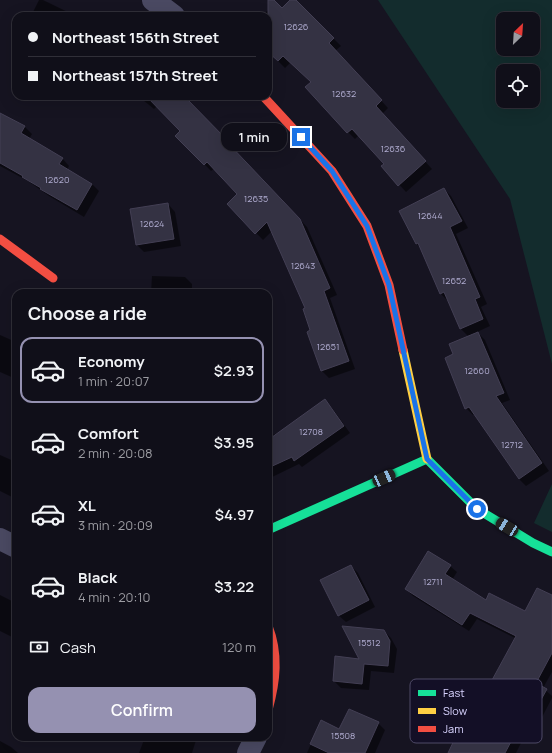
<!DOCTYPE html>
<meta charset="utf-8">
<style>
:root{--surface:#100f19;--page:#1e1d26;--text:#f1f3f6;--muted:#9c9ca2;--line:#302f38;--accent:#9591b1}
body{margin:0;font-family:Manrope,sans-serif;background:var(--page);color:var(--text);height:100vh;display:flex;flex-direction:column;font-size:15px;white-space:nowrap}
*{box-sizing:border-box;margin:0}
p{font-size:13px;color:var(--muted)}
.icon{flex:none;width:22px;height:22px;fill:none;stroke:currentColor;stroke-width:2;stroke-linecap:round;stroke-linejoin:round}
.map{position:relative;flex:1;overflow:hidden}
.drawer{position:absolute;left:12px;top:289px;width:260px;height:452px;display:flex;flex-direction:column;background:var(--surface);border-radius:12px;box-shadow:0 4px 16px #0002,0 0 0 1px var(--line)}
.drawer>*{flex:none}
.guide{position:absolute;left:12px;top:12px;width:260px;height:88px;border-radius:12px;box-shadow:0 4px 16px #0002,0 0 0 1px var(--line);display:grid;align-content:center;height:88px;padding:0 16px;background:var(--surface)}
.needle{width:26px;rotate:25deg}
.buttons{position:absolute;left:496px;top:12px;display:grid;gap:8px}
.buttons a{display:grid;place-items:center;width:44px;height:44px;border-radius:8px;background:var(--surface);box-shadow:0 4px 16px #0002,0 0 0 1px var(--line);font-size:20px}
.end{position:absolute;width:18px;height:18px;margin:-9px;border:5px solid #1a73e8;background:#fff;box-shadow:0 0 0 2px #fff}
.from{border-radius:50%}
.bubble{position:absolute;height:28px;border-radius:12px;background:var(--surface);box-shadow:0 4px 16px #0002,0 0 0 1px var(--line);font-size:13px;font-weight:600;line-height:28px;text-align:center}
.car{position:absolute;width:12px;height:24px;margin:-12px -6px;border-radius:5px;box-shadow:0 0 3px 1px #0007;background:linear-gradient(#222 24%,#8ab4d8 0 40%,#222 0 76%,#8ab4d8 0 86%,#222 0)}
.guide b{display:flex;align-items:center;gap:14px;height:38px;font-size:15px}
.guide b+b{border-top:1px solid var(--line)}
.guide i{width:10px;height:10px;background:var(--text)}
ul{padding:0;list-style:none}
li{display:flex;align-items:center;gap:12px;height:66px;margin:0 8px 6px;padding:0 8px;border:2px solid transparent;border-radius:12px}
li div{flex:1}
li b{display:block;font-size:15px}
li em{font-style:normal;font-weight:600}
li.on{border-color:var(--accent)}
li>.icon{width:36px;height:36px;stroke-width:1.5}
h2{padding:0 16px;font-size:18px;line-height:48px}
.pay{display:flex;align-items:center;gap:10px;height:44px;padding:0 16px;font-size:15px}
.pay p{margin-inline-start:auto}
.cta{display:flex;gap:8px;margin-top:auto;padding:8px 16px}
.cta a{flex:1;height:46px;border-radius:12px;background:var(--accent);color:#fff;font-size:16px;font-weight:600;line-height:46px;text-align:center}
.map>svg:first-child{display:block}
.green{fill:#132c2d;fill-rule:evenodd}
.shadow{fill:#0007}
.building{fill:#343243;stroke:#433f54}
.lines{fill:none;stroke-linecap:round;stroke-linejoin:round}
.street{stroke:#4a4962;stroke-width:22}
.fast{stroke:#16e098;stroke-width:9}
.slow{stroke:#ffcf43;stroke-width:9}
.jam{stroke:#f24e42;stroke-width:9}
.route{stroke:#1a73e8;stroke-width:5}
.labels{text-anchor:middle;stroke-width:3;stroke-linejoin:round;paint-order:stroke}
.number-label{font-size:9px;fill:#b0acd0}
.key{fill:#130f26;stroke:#4e4a67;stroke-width:1}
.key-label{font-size:11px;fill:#d9d4ff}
</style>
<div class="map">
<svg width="552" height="753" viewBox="0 0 552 753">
<rect width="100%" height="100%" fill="#161421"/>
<g class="green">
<path d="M378,0H552V364L510,199ZM503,19H533V49H503ZM503,71H533V101H503Z"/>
<polygon points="552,484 552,532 534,523"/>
</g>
<g class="shadow">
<polygon points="39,0 43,0 76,16 31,16"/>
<polygon points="292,0 295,0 341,46 335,51 388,108 382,114 432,169 406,192 382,166 385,164 359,135 355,139 348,132 312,82 291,62 285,68 268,51 268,16 262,16 275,3 282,10"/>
<polygon points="138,96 183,96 234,149 233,150 307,227 337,295 330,298 355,369 329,378 322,371 306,309 272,231 263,240 228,204 238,194 214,169 211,171 177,136 182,131 157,106 154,109"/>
<polygon points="0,114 25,127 32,134 29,139 62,158 69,166 67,170 92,184 99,191 84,217 49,196 28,181 0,166"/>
<polygon points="444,189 451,196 468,228 456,234 487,304 481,307 490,326 477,332 485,340 510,400 502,403 549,471 526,486 519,479 475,414 473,415 466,408 454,355 469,337 460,328 448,301 441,294 421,248 417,244 400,212"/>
<polygon points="168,204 175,212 181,246 144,252 137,245 132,210"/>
<polygon points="152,276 185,277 192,284 192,293 151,293"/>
<polygon points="0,335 16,342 16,379 0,372"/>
<polygon points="325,400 332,408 350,433 302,467 299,464 268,479 268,437 282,431"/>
<polygon points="0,455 16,462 16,499 0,491"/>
<polygon points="351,566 358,573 375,607 346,622 338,615"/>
<polygon points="450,566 457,572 452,580 486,601 525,613 552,596 552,672 543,688 552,696 552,698 538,725 532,721 516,753 454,753 460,732 456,728 479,706 515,638 477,619 469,631 413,596 406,589"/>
<polygon points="0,595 16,603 16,639 0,631"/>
<polygon points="384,631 391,638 397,649 394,673 371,671 369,690 341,688 334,681 361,660"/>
<polygon points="321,721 340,730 378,723 385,730 375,753 307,753"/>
<polygon points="145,737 197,737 192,753 139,753"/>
<polygon points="202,737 211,737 210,740"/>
<polygon points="0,741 11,747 18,753 0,753"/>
</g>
<g class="building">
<polygon points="268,0 274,0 282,8 290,0 296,0 334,38 329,43 382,100 376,106 426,161 398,186 381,166 384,164 352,129 347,133 305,87 311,82 283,56 278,61 268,52"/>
<polygon points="146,96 184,96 228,141 227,142 300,219 330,288 324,291 349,361 321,371 307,332 310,330 303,309 305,308 267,222 255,234 227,204 237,194 207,162 204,165 175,136 180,131"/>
<polygon points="0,113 25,126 21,133 63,158 59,164 92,184 77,210 40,189 41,188 22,177 23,176 0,163"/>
<polygon points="444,188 462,221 450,227 480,297 475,299 483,319 460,329 444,292 440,294 418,243 416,244 399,211"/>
<polygon points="168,203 174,239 136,245 130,209"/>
<polygon points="478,332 504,393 496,396 542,463 519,479 469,407 465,409 445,358 453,354 449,344"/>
<polygon points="325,399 344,426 294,461 292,457 268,468 268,440"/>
<polygon points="428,551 451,565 445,574 486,600 489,593 525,611 537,588 552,595 552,653 536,683 547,689 531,718 525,715 505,753 448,753 459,730 455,729 470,700 479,704 516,636 470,613 462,625 405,589"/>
<polygon points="351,565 369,600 338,616 320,580"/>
<polygon points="342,626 384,630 390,641 388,666 364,664 362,684 333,681 335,656 359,659"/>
<polygon points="349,709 379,722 365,753 329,753 310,744 321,720 339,729"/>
</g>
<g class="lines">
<g class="street">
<polyline points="153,0 174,16"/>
<polyline points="0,539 16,547"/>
<polyline points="248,753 256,737"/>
</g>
<g class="fast">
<polyline points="427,459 477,509 533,543 552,552"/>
<polyline points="268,530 427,459"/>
</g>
<polyline class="slow" points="403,350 427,459"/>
<g class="jam">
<polyline points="263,96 332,171 367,226 389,285 403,350"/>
<polyline points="0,239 53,278"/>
<path d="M268,626C279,654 276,681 268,710"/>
</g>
</g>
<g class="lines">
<polyline class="route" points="301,137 332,171 367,226 389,285 427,459 477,509"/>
</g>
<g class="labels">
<g class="number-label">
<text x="296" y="30">12626</text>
<text x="344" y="97">12632</text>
<text x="393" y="152">12636</text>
<text x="57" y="183">12620</text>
<text x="256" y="202">12635</text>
<text x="430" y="219">12644</text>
<text x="152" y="227">12624</text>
<text x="303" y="269">12643</text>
<text x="454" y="284">12652</text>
<text x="328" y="350">12651</text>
<text x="477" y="374">12660</text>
<text x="311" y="435">12708</text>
<text x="512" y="448">12712</text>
<text x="433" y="585">12711</text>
<text x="369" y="646">15512</text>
<text x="343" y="739">15508</text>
</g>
</g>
<rect x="410" y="679" width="132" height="64" rx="6" class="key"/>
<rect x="418" y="690" width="18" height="6" fill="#16e098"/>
<rect x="418" y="708" width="18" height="6" fill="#ffcf43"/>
<rect x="418" y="726" width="18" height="6" fill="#f24e42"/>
<g class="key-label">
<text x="443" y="697">Fast</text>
<text x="443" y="715">Slow</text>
<text x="443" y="733">Jam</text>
</g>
</svg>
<div class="buttons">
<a><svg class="needle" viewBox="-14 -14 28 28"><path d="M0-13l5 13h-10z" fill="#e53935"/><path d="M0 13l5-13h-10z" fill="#9c9ca2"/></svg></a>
<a><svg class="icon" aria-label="locate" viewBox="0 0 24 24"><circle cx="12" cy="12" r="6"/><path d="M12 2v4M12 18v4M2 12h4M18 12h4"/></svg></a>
</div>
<i class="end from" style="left:477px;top:509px"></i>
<i class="end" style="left:301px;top:137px"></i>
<div class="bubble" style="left:221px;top:123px;width:66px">1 min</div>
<i class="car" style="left:384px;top:478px;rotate:66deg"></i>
<i class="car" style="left:507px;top:527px;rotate:301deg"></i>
<div class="guide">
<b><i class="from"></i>Northeast 156th Street</b>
<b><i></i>Northeast 157th Street</b>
</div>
<section class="drawer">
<h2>Choose a ride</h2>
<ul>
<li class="on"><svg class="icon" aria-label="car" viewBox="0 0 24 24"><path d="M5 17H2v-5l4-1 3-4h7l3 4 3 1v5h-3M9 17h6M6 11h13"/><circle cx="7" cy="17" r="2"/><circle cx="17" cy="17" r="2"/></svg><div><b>Economy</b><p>1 min · 20:07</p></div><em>$2.93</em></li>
<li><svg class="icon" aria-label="car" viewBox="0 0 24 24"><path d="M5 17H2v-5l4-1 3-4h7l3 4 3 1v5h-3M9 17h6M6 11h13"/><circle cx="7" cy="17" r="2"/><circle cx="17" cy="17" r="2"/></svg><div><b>Comfort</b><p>2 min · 20:08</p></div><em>$3.95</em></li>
<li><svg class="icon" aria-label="car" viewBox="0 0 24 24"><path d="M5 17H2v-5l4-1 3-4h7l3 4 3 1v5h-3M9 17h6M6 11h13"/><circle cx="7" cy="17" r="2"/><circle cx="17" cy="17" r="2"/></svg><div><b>XL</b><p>3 min · 20:09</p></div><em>$4.97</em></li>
<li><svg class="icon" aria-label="car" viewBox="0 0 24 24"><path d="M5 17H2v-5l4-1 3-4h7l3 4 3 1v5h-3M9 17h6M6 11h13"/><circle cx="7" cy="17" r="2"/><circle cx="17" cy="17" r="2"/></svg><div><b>Black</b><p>4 min · 20:10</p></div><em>$3.22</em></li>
</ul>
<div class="pay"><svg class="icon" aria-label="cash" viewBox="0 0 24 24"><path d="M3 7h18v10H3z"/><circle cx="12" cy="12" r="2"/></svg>Cash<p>120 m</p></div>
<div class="cta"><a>Confirm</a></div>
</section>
</div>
